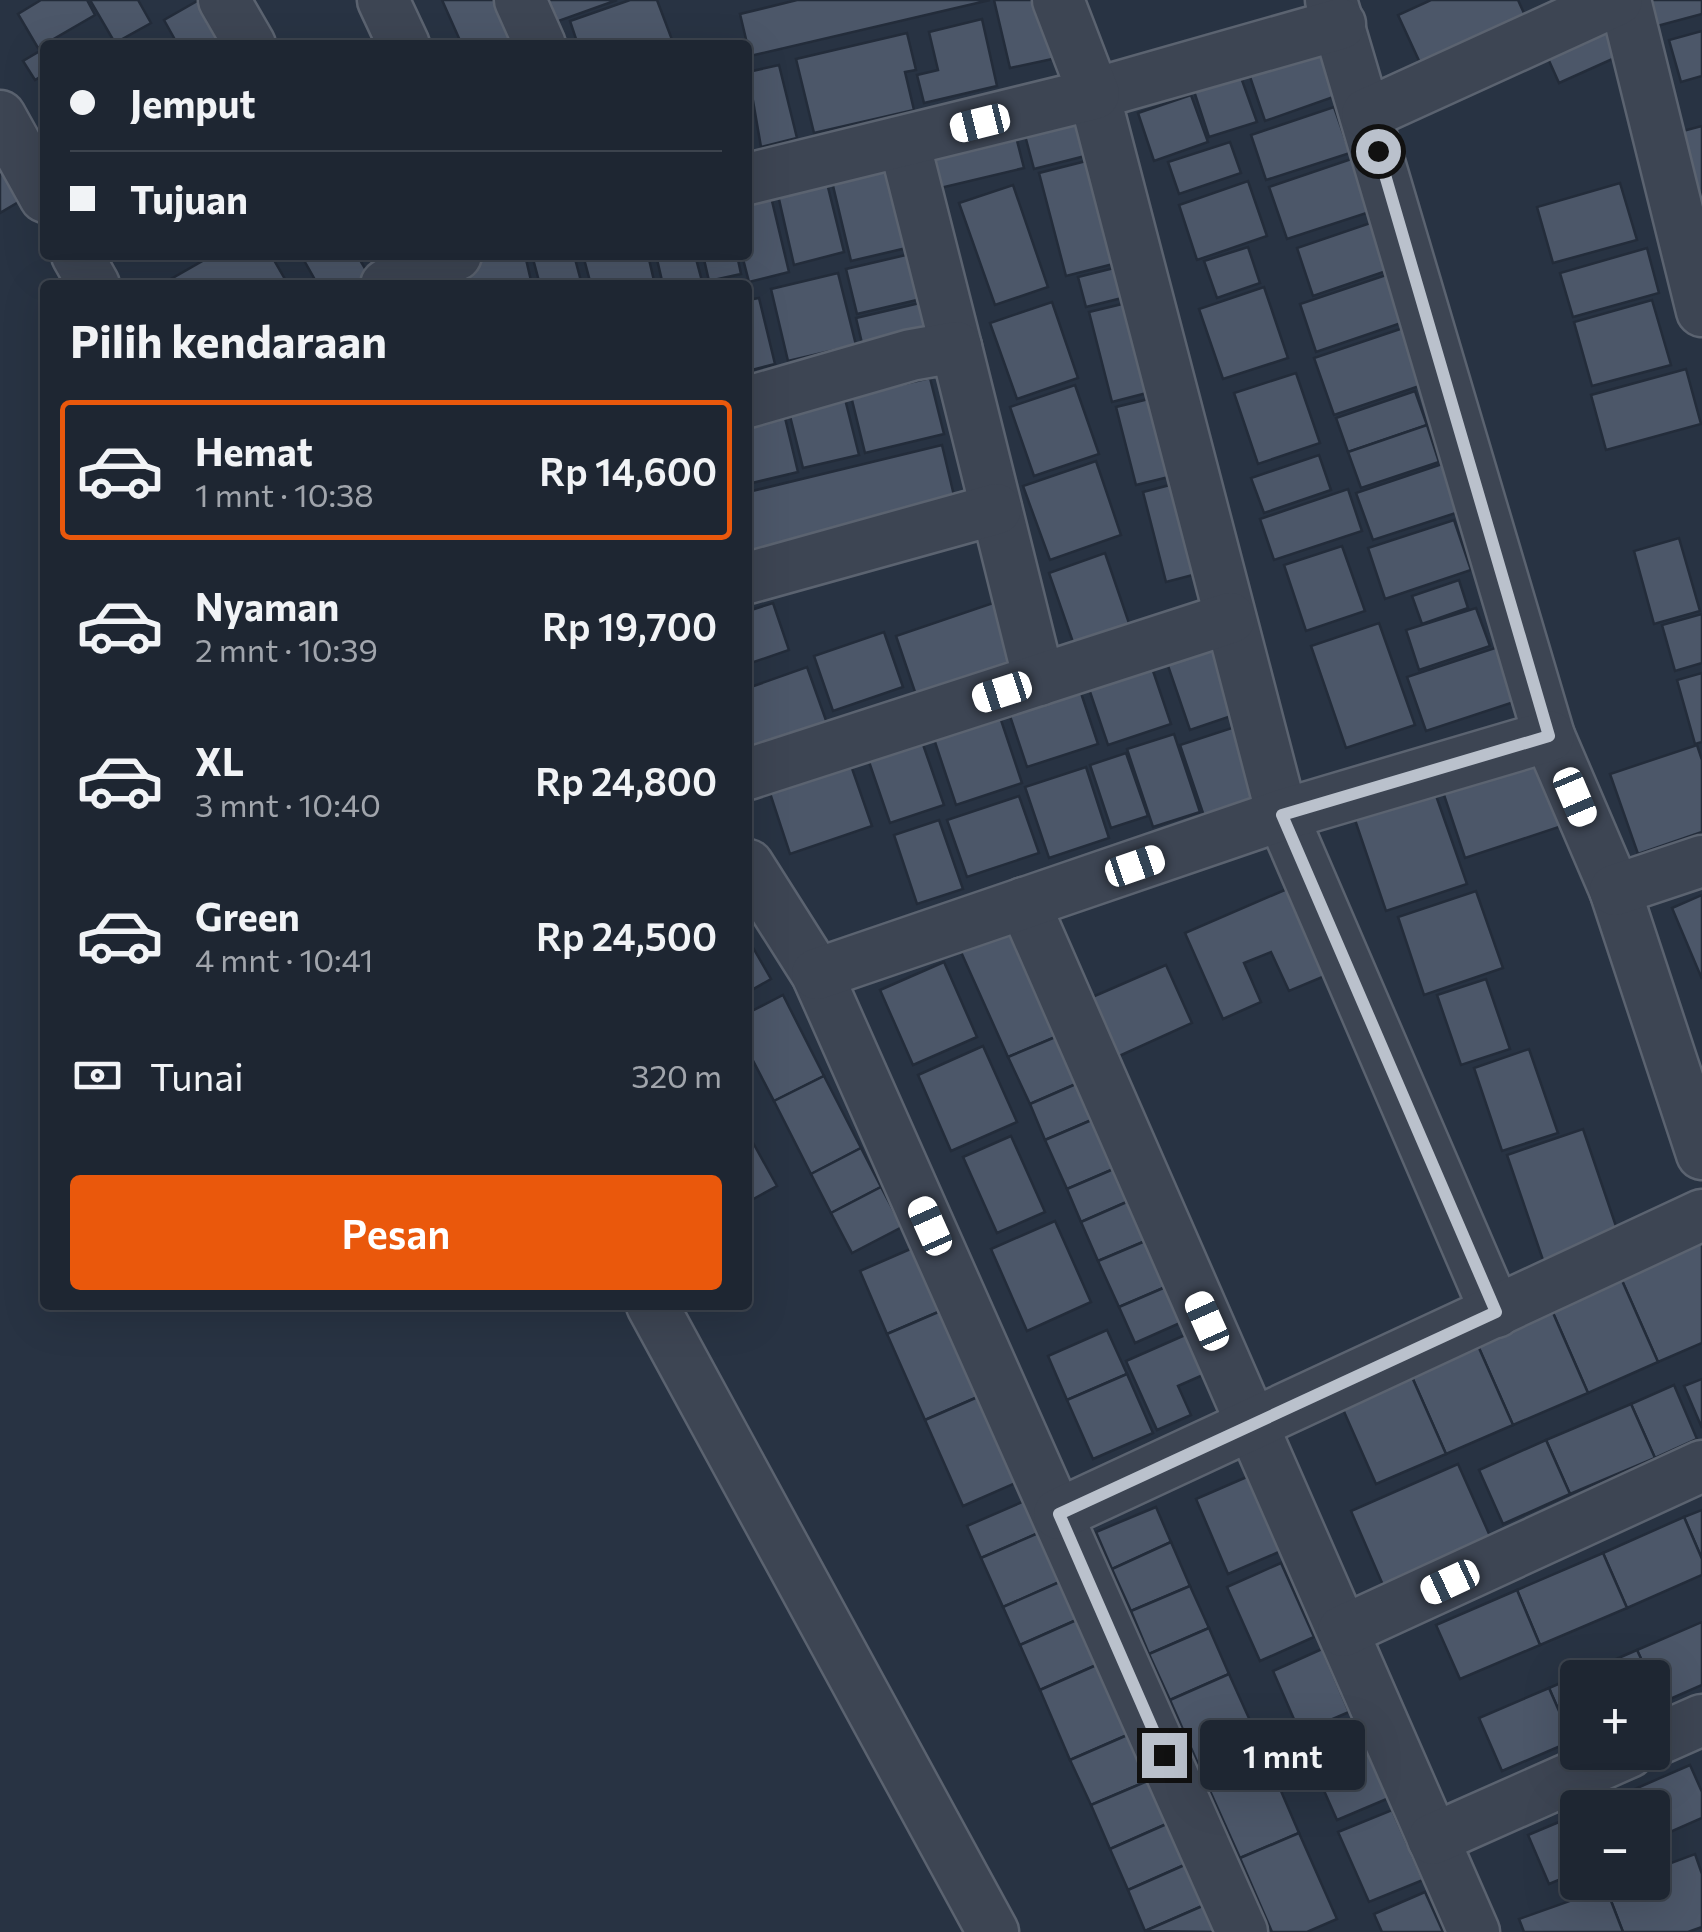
<!DOCTYPE html>
<html lang="id">
<meta charset="utf-8">
<style>
:root{--surface:#1e2632;--page:#262e3a;--text:#f1f3f6;--muted:#a1a5ac;--line:#3c434d;--accent:#ea580c}
body{margin:0;font-family:Commissioner,sans-serif;background:var(--page);color:var(--text);height:100vh;display:flex;flex-direction:column;font-size:38px;white-space:nowrap}
*{box-sizing:border-box;margin:0}
p{font-size:32px;color:var(--muted)}
.icon{flex:none;width:55px;height:55px;fill:none;stroke:currentColor;stroke-width:2;stroke-linecap:round;stroke-linejoin:round}
.map{position:relative;flex:1;overflow:hidden}
.sheet{position:absolute;left:40px;top:280px;width:712px;height:1030px;display:flex;flex-direction:column;background:var(--surface);border-radius:10px;box-shadow:0 10px 40px #0002,0 0 0 2px var(--line)}
.sheet>*{flex:none}
.banner{position:absolute;left:40px;top:40px;width:712px;height:220px;border-radius:10px;box-shadow:0 10px 40px #0002,0 0 0 2px var(--line);display:grid;align-content:center;height:220px;padding:0 30px;background:var(--surface)}
.tools{position:absolute;left:1560px;top:1660px;display:grid;gap:20px}
.tools a{display:grid;place-items:center;width:110px;height:110px;border-radius:10px;background:var(--surface);box-shadow:0 10px 40px #0002,0 0 0 2px var(--line);font-size:50px}
.end{position:absolute;width:45px;height:45px;margin:-22px;border:12px solid #bac1cc;background:#111;box-shadow:0 0 0 5px #111}
.from{border-radius:50%}
.bubble{position:absolute;height:70px;border-radius:10px;background:var(--surface);box-shadow:0 10px 40px #0002,0 0 0 2px var(--line);font-size:32px;font-weight:600;line-height:70px;text-align:center}
.car{position:absolute;width:30px;height:60px;margin:-30px -15px;border-radius:12px;box-shadow:0 0 8px 2px #0007;background:linear-gradient(#fff 24%,#345 0 40%,#fff 0 76%,#345 0 86%,#fff 0)}
.banner b{display:flex;align-items:center;gap:35px;height:95px;font-size:38px}
.banner b+b{border-top:2px solid var(--line)}
.banner i{width:25px;height:25px;background:var(--text)}
ul{padding:0;list-style:none}
li{display:flex;align-items:center;gap:30px;height:140px;margin:0 20px 15px;padding:0 10px;border:5px solid transparent;border-radius:10px}
li div{flex:1}
li b{display:block;font-size:38px}
li em{font-style:normal;font-weight:600}
li.selected{border-color:var(--accent)}
li>.icon{width:90px;height:90px;stroke-width:1.5}
h2{padding:0 30px;font-size:45px;line-height:120px}
.pay{display:flex;align-items:center;gap:25px;height:110px;padding:0 30px;font-size:38px}
.pay p{margin-inline-start:auto}
.primary-button{display:flex;gap:20px;margin-top:auto;padding:20px 30px}
.primary-button a{flex:1;height:115px;border-radius:10px;background:var(--accent);color:#fff;font-size:40px;font-weight:600;line-height:115px;text-align:center}
.map>svg:first-child{display:block}
.building{fill:#4c5769;stroke:#232c3a;stroke-width:2.5}
.lines{fill:none;stroke-linecap:round;stroke-linejoin:round}
.street-casing{stroke:#5b6370;stroke-width:55}
.street{stroke:#3d4553;stroke-width:50}
.route{stroke:#bac1cc;stroke-width:12}
</style>
<div class="map">
<svg width="1702" height="1932" viewBox="0 0 1702 1932">
<rect width="100%" height="100%" fill="#283343"/>
<g class="building">
<polygon points="41,0 87,0 95,15 38,48 18,14"/>
<polygon points="90,0 138,0 151,23 115,43"/>
<polygon points="199,0 208,0 234,45 178,45 164,20"/>
<polygon points="442,0 506,0 526,45 462,45"/>
<polygon points="546,0 617,0 553,23"/>
<polygon points="630,0 657,0 674,45 578,45 570,21"/>
<polygon points="797,0 990,0 750,56 740,14"/>
<polygon points="994,0 1043,0 1057,58 1010,68"/>
<polygon points="1431,0 1518,0 1532,31 1427,78 1398,15"/>
<polygon points="1595,0 1637,48 1559,83 1534,27"/>
<polygon points="1637,0 1702,0 1702,14 1646,29"/>
<polygon points="982,19 997,86 924,103 917,75 938,70 929,32"/>
<polygon points="1702,31 1702,76 1681,82 1669,40"/>
<polygon points="907,33 916,70 905,72 914,110 814,133 796,59"/>
<polygon points="1319,37 1339,95 1265,121 1245,62"/>
<polygon points="45,48 45,74 35,80 23,61"/>
<polygon points="779,65 797,138 761,147 748,72"/>
<polygon points="1238,69 1257,122 1209,137 1192,85"/>
<polygon points="1191,95 1208,142 1154,161 1138,113"/>
<polygon points="1334,107 1350,153 1266,180 1251,135"/>
<polygon points="1079,113 1089,155 1034,169 1023,128"/>
<polygon points="1013,125 1024,168 936,189 925,145"/>
<polygon points="1702,126 1702,197 1698,198 1679,132"/>
<polygon points="1230,142 1241,173 1179,194 1168,162"/>
<polygon points="0,151 32,194 0,213"/>
<polygon points="891,151 915,246 851,261 828,165"/>
<polygon points="1369,153 1388,206 1287,239 1269,187"/>
<polygon points="1098,158 1125,261 1066,276 1039,173"/>
<polygon points="825,175 844,252 794,265 776,186"/>
<polygon points="767,180 789,272 749,282 742,255 748,255 748,185"/>
<polygon points="1248,181 1267,236 1197,260 1179,205"/>
<polygon points="1620,183 1637,240 1553,263 1537,207"/>
<polygon points="1013,185 1048,287 995,305 959,203"/>
<polygon points="1385,218 1401,266 1313,296 1297,248"/>
<polygon points="1248,247 1260,283 1217,298 1204,261"/>
<polygon points="1647,248 1659,293 1573,317 1560,273"/>
<polygon points="923,251 934,296 857,314 846,269"/>
<polygon points="213,255 271,255 286,281 278,285 175,285 171,279"/>
<polygon points="301,255 357,255 375,285 318,285"/>
<polygon points="505,255 525,255 532,285 441,285 432,270"/>
<polygon points="532,255 574,255 582,285 540,285"/>
<polygon points="583,255 648,255 655,285 591,285"/>
<polygon points="656,255 695,255 703,285 663,285"/>
<polygon points="703,255 737,255 741,274 709,281"/>
<polygon points="1130,264 1138,294 1086,307 1078,277"/>
<polygon points="1395,272 1410,320 1316,352 1300,304"/>
<polygon points="838,273 856,345 788,361 771,289"/>
<polygon points="1264,287 1288,358 1223,379 1199,309"/>
<polygon points="759,298 775,364 748,371 748,300"/>
<polygon points="941,298 952,340 866,360 856,318"/>
<polygon points="1143,299 1166,388 1112,402 1089,312"/>
<polygon points="1652,300 1671,365 1592,386 1574,322"/>
<polygon points="1052,302 1078,378 1017,399 990,323"/>
<polygon points="1424,321 1443,378 1334,415 1314,358"/>
<polygon points="1686,369 1701,424 1606,450 1591,395"/>
<polygon points="1296,373 1320,443 1258,464 1234,393"/>
<polygon points="930,378 944,434 865,453 851,396"/>
<polygon points="1075,385 1099,454 1034,476 1010,407"/>
<polygon points="1415,391 1427,425 1348,452 1336,418"/>
<polygon points="844,395 859,455 803,468 788,408"/>
<polygon points="1165,395 1185,473 1136,485 1116,407"/>
<polygon points="781,401 798,472 748,484 748,409"/>
<polygon points="1427,425 1439,462 1361,488 1348,452"/>
<polygon points="942,445 956,504 748,554 748,492"/>
<polygon points="1319,455 1331,490 1264,513 1251,478"/>
<polygon points="1454,460 1471,508 1373,540 1356,493"/>
<polygon points="1096,461 1121,535 1050,560 1023,486"/>
<polygon points="1189,480 1212,570 1166,582 1143,492"/>
<polygon points="1348,489 1362,531 1274,560 1260,519"/>
<polygon points="1454,520 1471,570 1385,599 1368,548"/>
<polygon points="1679,538 1700,611 1654,624 1634,551"/>
<polygon points="1342,546 1365,611 1306,631 1284,565"/>
<polygon points="1105,553 1131,629 1075,648 1049,573"/>
<polygon points="1459,580 1468,608 1422,624 1412,596"/>
<polygon points="773,603 789,650 748,664 748,611"/>
<polygon points="993,603 1013,662 916,695 896,636"/>
<polygon points="1476,608 1490,646 1419,670 1406,630"/>
<polygon points="1702,614 1702,663 1675,671 1662,625"/>
<polygon points="1379,623 1415,725 1346,748 1311,646"/>
<polygon points="884,632 903,687 833,711 814,656"/>
<polygon points="1227,636 1252,709 1190,730 1165,657"/>
<polygon points="1498,647 1517,701 1426,731 1407,677"/>
<polygon points="1150,662 1171,724 1108,745 1087,683"/>
<polygon points="807,667 828,726 748,753 748,688"/>
<polygon points="1702,673 1702,742 1695,744 1677,680"/>
<polygon points="1077,681 1098,744 1027,767 1006,704"/>
<polygon points="995,702 1022,783 956,805 929,724"/>
<polygon points="1247,723 1271,793 1204,816 1180,745"/>
<polygon points="919,733 944,805 890,823 865,750"/>
<polygon points="1174,734 1200,812 1153,827 1127,749"/>
<polygon points="1697,745 1702,760 1702,832 1638,854 1610,774"/>
<polygon points="1539,750 1565,825 1465,858 1440,783"/>
<polygon points="1126,753 1148,816 1111,828 1090,765"/>
<polygon points="847,754 872,826 790,854 766,781"/>
<polygon points="1086,767 1109,838 1049,858 1025,787"/>
<polygon points="1433,787 1467,884 1386,911 1353,814"/>
<polygon points="1019,796 1039,853 967,877 947,820"/>
<polygon points="939,820 963,889 917,904 894,835"/>
<polygon points="1294,886 1332,973 1289,991 1271,952 1244,963 1261,1002 1223,1019 1185,933"/>
<polygon points="1476,891 1503,968 1424,995 1398,917"/>
<polygon points="1702,895 1702,979 1672,908"/>
<polygon points="1025,924 1072,1030 1008,1057 961,952"/>
<polygon points="748,939 771,979 748,992"/>
<polygon points="944,962 977,1037 913,1065 880,990"/>
<polygon points="1166,965 1192,1023 1117,1057 1090,998"/>
<polygon points="1486,979 1510,1049 1461,1065 1437,995"/>
<polygon points="783,995 824,1076 774,1101 748,1051 748,1013"/>
<polygon points="1072,1030 1092,1077 1030,1104 1008,1057"/>
<polygon points="983,1046 1017,1122 951,1151 918,1075"/>
<polygon points="1529,1049 1558,1133 1502,1151 1474,1068"/>
<polygon points="824,1076 861,1148 811,1174 774,1101"/>
<polygon points="1092,1077 1108,1113 1045,1140 1030,1104"/>
<polygon points="1108,1113 1130,1162 1067,1189 1045,1140"/>
<polygon points="1583,1129 1620,1238 1544,1263 1507,1155"/>
<polygon points="1011,1136 1045,1212 997,1233 963,1157"/>
<polygon points="752,1141 777,1186 748,1202 748,1144"/>
<polygon points="861,1148 881,1187 831,1213 811,1174"/>
<polygon points="1130,1162 1145,1194 1081,1222 1067,1189"/>
<polygon points="881,1187 902,1227 852,1253 831,1213"/>
<polygon points="1145,1194 1162,1234 1098,1261 1081,1222"/>
<polygon points="1055,1221 1091,1302 1027,1331 991,1249"/>
<polygon points="1162,1234 1182,1280 1119,1307 1098,1261"/>
<polygon points="1702,1240 1702,1343 1658,1362 1620,1276"/>
<polygon points="915,1247 943,1310 887,1334 860,1271"/>
<polygon points="1620,1276 1658,1362 1588,1393 1550,1306"/>
<polygon points="1182,1280 1198,1315 1135,1343 1119,1307"/>
<polygon points="1550,1306 1588,1393 1513,1425 1475,1339"/>
<polygon points="943,1310 980,1396 925,1420 887,1334"/>
<polygon points="1201,1328 1219,1368 1178,1386 1191,1415 1157,1430 1126,1361"/>
<polygon points="1107,1330 1127,1374 1067,1400 1048,1356"/>
<polygon points="1475,1339 1513,1425 1446,1454 1408,1368"/>
<polygon points="1408,1368 1446,1454 1376,1484 1338,1398"/>
<polygon points="1127,1374 1153,1433 1093,1459 1067,1400"/>
<polygon points="1702,1379 1702,1428 1684,1386"/>
<polygon points="1674,1385 1697,1439 1655,1458 1631,1404"/>
<polygon points="980,1396 1018,1482 963,1506 925,1420"/>
<polygon points="1631,1404 1655,1458 1570,1494 1546,1440"/>
<polygon points="1546,1440 1570,1494 1503,1524 1479,1470"/>
<polygon points="1458,1464 1494,1545 1386,1592 1351,1511"/>
<polygon points="1249,1476 1281,1551 1228,1574 1196,1499"/>
<polygon points="1029,1499 1043,1531 981,1558 967,1526"/>
<polygon points="1156,1507 1171,1542 1112,1569 1096,1532"/>
<polygon points="1702,1510 1702,1559 1684,1517"/>
<polygon points="1684,1517 1702,1559 1702,1575 1627,1608 1603,1553"/>
<polygon points="1043,1531 1064,1580 1003,1607 981,1558"/>
<polygon points="1171,1542 1190,1586 1131,1611 1112,1569"/>
<polygon points="1603,1553 1627,1608 1540,1645 1517,1590"/>
<polygon points="1281,1563 1314,1637 1260,1661 1227,1587"/>
<polygon points="1064,1580 1081,1618 1020,1645 1003,1607"/>
<polygon points="1190,1586 1209,1628 1149,1654 1131,1611"/>
<polygon points="1517,1590 1540,1645 1460,1679 1436,1625"/>
<polygon points="1081,1618 1101,1663 1040,1690 1020,1645"/>
<polygon points="1702,1622 1702,1685 1661,1703 1637,1650"/>
<polygon points="1209,1628 1229,1674 1170,1700 1149,1654"/>
<polygon points="1322,1649 1349,1712 1300,1733 1273,1671"/>
<polygon points="1637,1650 1650,1678 1578,1678 1578,1739 1572,1741 1549,1688"/>
<polygon points="1101,1663 1132,1733 1070,1760 1040,1690"/>
<polygon points="1229,1674 1266,1756 1206,1782 1170,1700"/>
<polygon points="1549,1688 1572,1741 1502,1771 1479,1718"/>
<polygon points="1355,1721 1389,1798 1337,1820 1303,1743"/>
<polygon points="1132,1733 1152,1779 1091,1805 1070,1760"/>
<polygon points="1266,1756 1299,1833 1240,1858 1206,1782"/>
<polygon points="1690,1765 1702,1792 1702,1818 1652,1840 1652,1808 1607,1808 1605,1802"/>
<polygon points="1152,1779 1171,1822 1110,1849 1091,1805"/>
<polygon points="1392,1810 1423,1880 1369,1902 1338,1832"/>
<polygon points="1578,1814 1578,1872 1549,1884 1528,1835"/>
<polygon points="1171,1822 1189,1863 1128,1890 1110,1849"/>
<polygon points="1299,1833 1337,1919 1307,1932 1272,1932 1240,1858"/>
<polygon points="1695,1854 1702,1874 1702,1927 1688,1932 1623,1932 1606,1888 1619,1882 1652,1882 1652,1870"/>
<polygon points="1189,1863 1207,1904 1145,1931 1128,1890"/>
<polygon points="1606,1888 1623,1932 1524,1932 1519,1919"/>
<polygon points="1425,1892 1443,1932 1382,1932 1374,1914"/>
<polygon points="1207,1904 1219,1932 1145,1931"/>
</g>
<g class="lines">
<defs>
<g id="street">
<polyline points="224,0 250,45"/>
<polyline points="383,0 404,45"/>
<polyline points="520,0 540,45"/>
<polyline points="1331,0 1549,736 1615,890 1702,1154"/>
<polyline points="1625,0 1702,311"/>
<polyline points="1340,24 1094,94 1282,815 1496,1312"/>
<polyline points="1367,114 1617,0"/>
<polyline points="0,116 45,197"/>
<polyline points="904,142 956,347"/>
<polyline points="748,179 1094,94 1058,0"/>
<polyline points="77,255 94,285"/>
<polyline points="386,285 401,275 456,255"/>
<polyline points="748,402 911,355 956,347 1039,680"/>
<polyline points="748,578 996,509"/>
<polyline points="748,774 1230,618"/>
<polyline points="748,865 817,974 1242,1932"/>
<polyline points="1615,890 1702,861"/>
<polyline points="1024,903 1474,1932"/>
<polyline points="817,974 1282,815 1549,736"/>
<polyline points="652,1305 993,1932"/>
<polyline points="1059,1514 1702,1215"/>
<polyline points="1343,1631 1702,1466"/>
<polyline points="1652,1742 1702,1720"/>
<polyline points="1433,1839 1629,1752"/>
</g>
</defs>
<use href="#street" class="street-casing"/>
<use href="#street" class="street"/>
</g>
<g class="lines">
<polyline class="route" points="1164,1755 1059,1514 1496,1312 1282,815 1549,736 1378,151"/>
</g>
</svg>
<div class="tools">
<a>+</a>
<a>−</a>
</div>
<i class="end from" style="left:1378px;top:151px"></i>
<i class="end" style="left:1164px;top:1755px"></i>
<div class="bubble" style="left:1200px;top:1720px;width:165px">1 mnt</div>
<i class="car" style="left:980px;top:123px;rotate:256deg"></i>
<i class="car" style="left:1002px;top:692px;rotate:252deg"></i>
<i class="car" style="left:1575px;top:797px;rotate:157deg"></i>
<i class="car" style="left:1135px;top:866px;rotate:71deg"></i>
<i class="car" style="left:930px;top:1226px;rotate:336deg"></i>
<i class="car" style="left:1207px;top:1321px;rotate:336deg"></i>
<i class="car" style="left:1450px;top:1582px;rotate:245deg"></i>
<div class="banner">
<b><i class="from"></i>Jemput</b>
<b><i></i>Tujuan</b>
</div>
<section class="sheet">
<h2>Pilih kendaraan</h2>
<ul>
<li class="selected"><svg class="icon" aria-label="car" viewBox="0 0 24 24"><path d="M5 17H2v-5l4-1 3-4h7l3 4 3 1v5h-3M9 17h6M6 11h13"/><circle cx="7" cy="17" r="2"/><circle cx="17" cy="17" r="2"/></svg><div><b>Hemat</b><p>1 mnt · 10:38</p></div><em>Rp 14,600</em></li>
<li><svg class="icon" aria-label="car" viewBox="0 0 24 24"><path d="M5 17H2v-5l4-1 3-4h7l3 4 3 1v5h-3M9 17h6M6 11h13"/><circle cx="7" cy="17" r="2"/><circle cx="17" cy="17" r="2"/></svg><div><b>Nyaman</b><p>2 mnt · 10:39</p></div><em>Rp 19,700</em></li>
<li><svg class="icon" aria-label="car" viewBox="0 0 24 24"><path d="M5 17H2v-5l4-1 3-4h7l3 4 3 1v5h-3M9 17h6M6 11h13"/><circle cx="7" cy="17" r="2"/><circle cx="17" cy="17" r="2"/></svg><div><b>XL</b><p>3 mnt · 10:40</p></div><em>Rp 24,800</em></li>
<li><svg class="icon" aria-label="car" viewBox="0 0 24 24"><path d="M5 17H2v-5l4-1 3-4h7l3 4 3 1v5h-3M9 17h6M6 11h13"/><circle cx="7" cy="17" r="2"/><circle cx="17" cy="17" r="2"/></svg><div><b>Green</b><p>4 mnt · 10:41</p></div><em>Rp 24,500</em></li>
</ul>
<div class="pay"><svg class="icon" aria-label="cash" viewBox="0 0 24 24"><path d="M3 7h18v10H3z"/><circle cx="12" cy="12" r="2"/></svg>Tunai<p>320 m</p></div>
<div class="primary-button"><a>Pesan</a></div>
</section>
</div>
